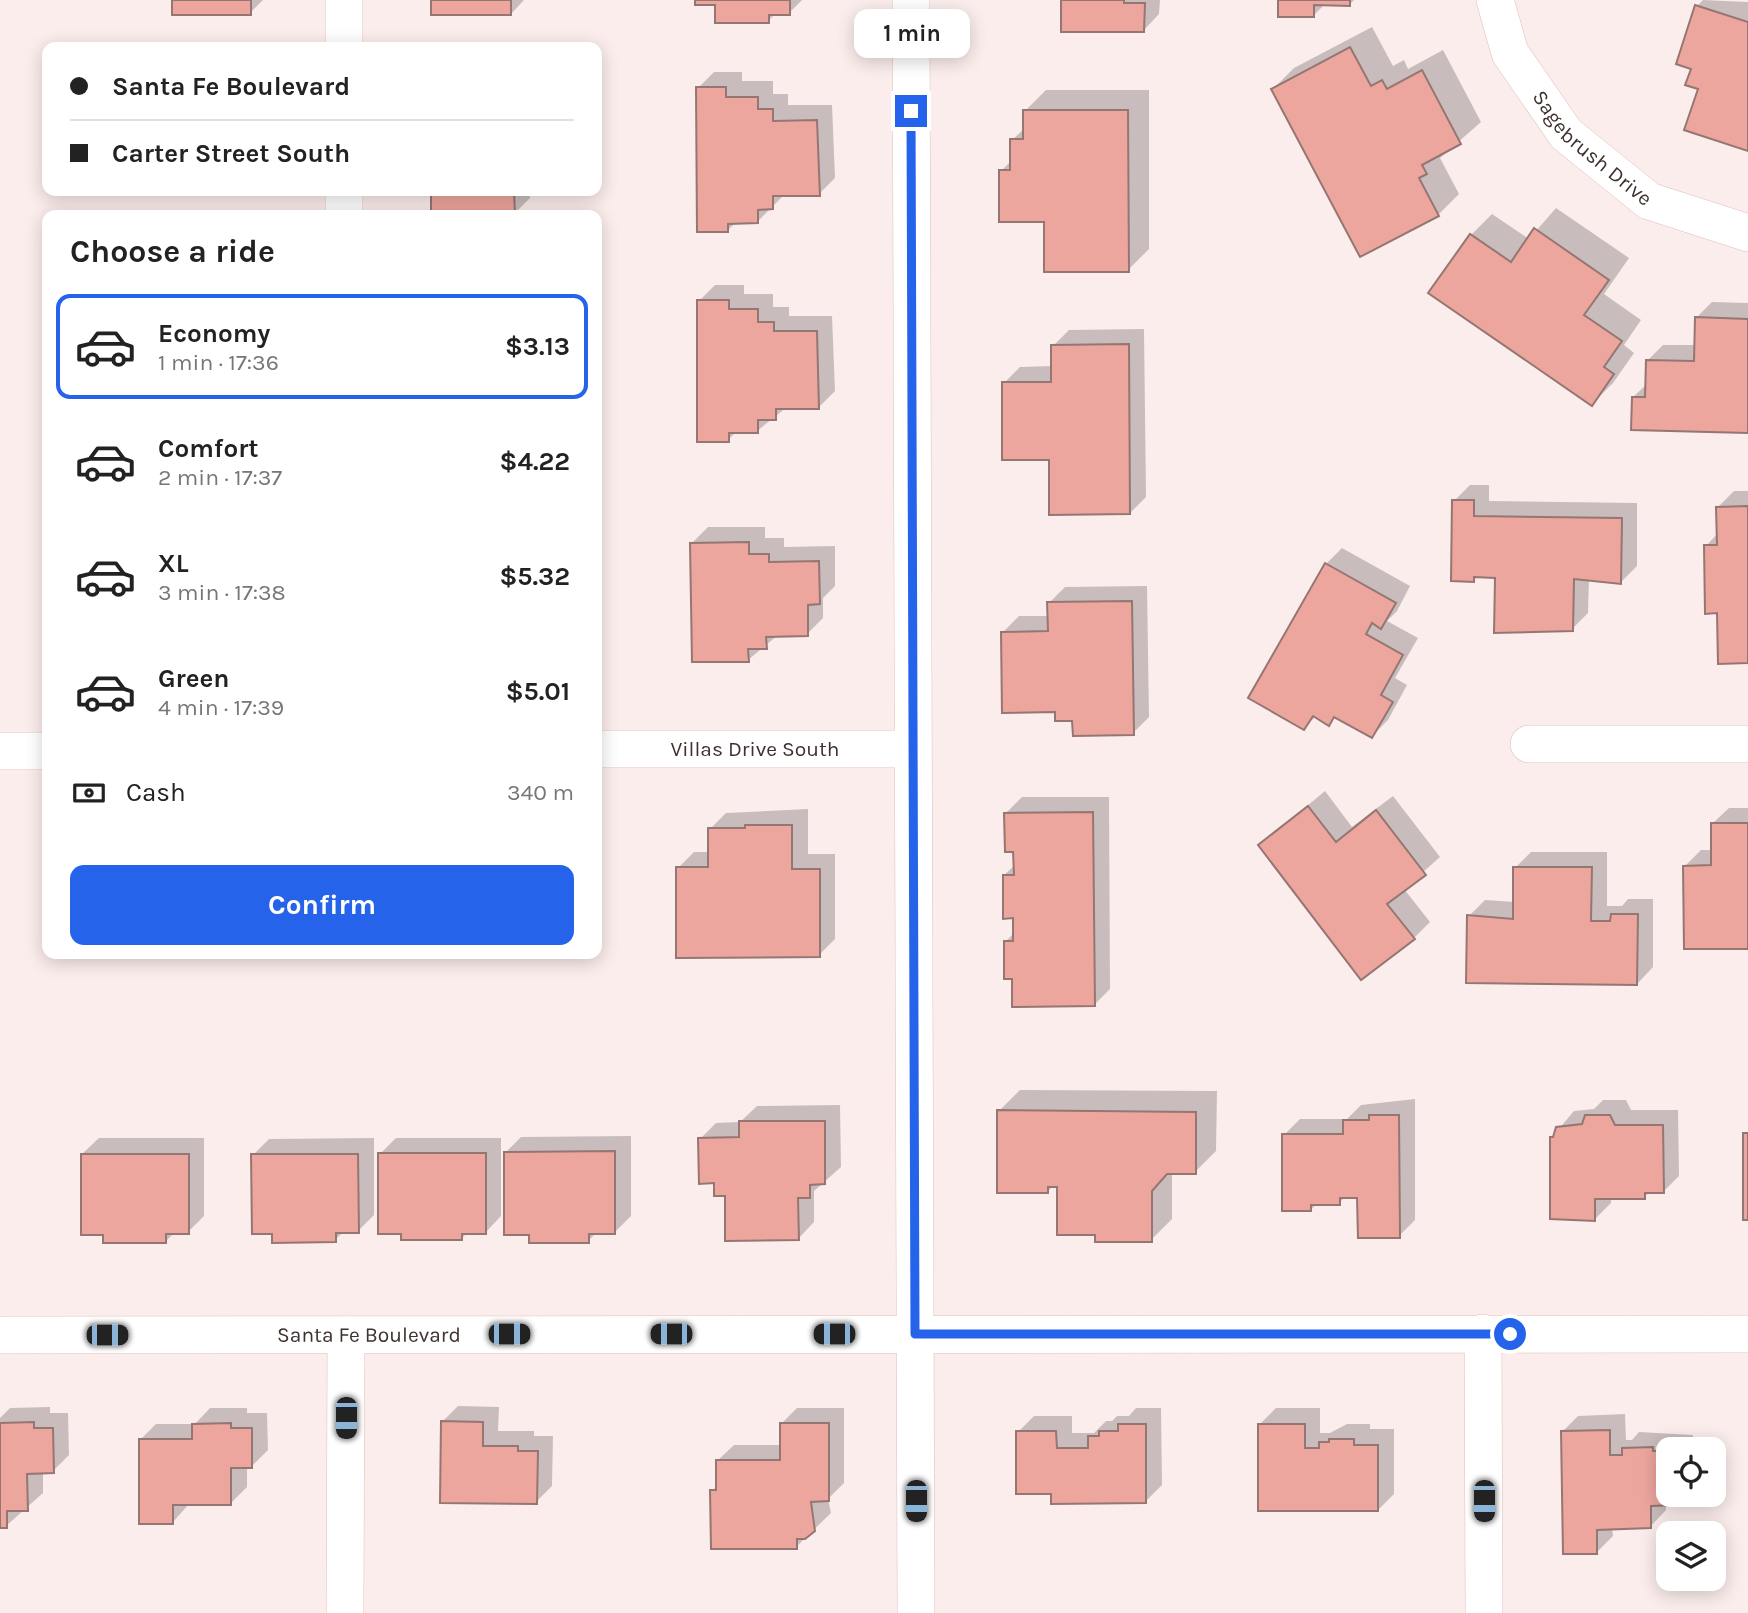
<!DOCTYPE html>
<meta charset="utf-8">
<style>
:root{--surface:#fff;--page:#f2f2f2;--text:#222;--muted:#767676;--line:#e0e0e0;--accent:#2563eb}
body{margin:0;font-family:Karla,sans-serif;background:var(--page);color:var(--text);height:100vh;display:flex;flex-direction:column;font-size:26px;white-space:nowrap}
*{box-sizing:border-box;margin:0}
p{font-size:23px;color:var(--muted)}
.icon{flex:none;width:38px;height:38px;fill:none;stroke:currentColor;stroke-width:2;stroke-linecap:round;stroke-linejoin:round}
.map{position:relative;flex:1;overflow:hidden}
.panel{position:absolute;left:42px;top:210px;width:560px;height:749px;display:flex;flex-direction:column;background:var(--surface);border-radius:14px;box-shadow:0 4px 18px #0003}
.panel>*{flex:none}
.top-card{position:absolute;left:42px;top:42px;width:560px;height:154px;border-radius:14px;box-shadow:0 4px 18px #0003;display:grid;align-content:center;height:154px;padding:0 28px;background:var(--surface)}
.tools{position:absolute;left:1656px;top:1437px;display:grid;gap:14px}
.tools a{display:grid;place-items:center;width:70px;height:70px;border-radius:14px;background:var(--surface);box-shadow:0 4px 18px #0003;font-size:35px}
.end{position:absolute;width:32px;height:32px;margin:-16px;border:9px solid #2563eb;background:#fff;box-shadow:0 0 0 4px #fff}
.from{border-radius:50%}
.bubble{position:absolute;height:49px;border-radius:14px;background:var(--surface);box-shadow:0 4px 18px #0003;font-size:23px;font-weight:700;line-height:49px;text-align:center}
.car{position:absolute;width:21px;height:42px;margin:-21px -10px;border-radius:9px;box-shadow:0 0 5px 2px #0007;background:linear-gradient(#222 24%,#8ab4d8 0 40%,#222 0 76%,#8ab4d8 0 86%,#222 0)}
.top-card b{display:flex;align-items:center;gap:24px;height:66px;font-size:26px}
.top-card b+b{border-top:2px solid var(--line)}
.top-card i{width:18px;height:18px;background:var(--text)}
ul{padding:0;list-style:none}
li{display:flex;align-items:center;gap:21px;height:105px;margin:0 14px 10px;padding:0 14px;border:4px solid transparent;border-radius:14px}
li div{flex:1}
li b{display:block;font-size:26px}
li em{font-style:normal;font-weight:700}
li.active{border-color:var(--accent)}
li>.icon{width:63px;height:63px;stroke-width:1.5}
h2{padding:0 28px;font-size:32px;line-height:84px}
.pay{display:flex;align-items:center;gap:18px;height:77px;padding:0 28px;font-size:26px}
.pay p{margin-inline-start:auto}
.primary-button{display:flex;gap:14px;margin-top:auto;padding:14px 28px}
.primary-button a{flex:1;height:80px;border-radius:14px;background:var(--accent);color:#fff;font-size:28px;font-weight:700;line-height:80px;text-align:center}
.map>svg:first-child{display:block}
.shadow{fill:#0003}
.building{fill:#eca69e;stroke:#957672;stroke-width:2}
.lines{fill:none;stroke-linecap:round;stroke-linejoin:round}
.minor-casing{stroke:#e0beba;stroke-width:38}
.minor{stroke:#fff;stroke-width:37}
.route{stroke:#2563eb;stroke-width:9}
.labels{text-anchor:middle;stroke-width:7;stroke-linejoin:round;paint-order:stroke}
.street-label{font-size:21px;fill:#3e312f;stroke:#fbedeb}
</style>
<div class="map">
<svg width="1748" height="1613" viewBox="0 0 1748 1613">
<rect width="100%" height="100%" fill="#fbedeb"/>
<g class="shadow">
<polygon points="173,0 263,0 250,13"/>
<polygon points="433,0 524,0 511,14"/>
<polygon points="696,0 802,0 789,13 776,13 768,21"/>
<polygon points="1063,0 1160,0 1159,14 1143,31"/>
<polygon points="1280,0 1354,0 1350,4 1325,4 1314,15"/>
<polygon points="1703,0 1748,2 1748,149 1700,88 1693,68 1697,6"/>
<polygon points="1372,27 1393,66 1404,60 1408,69 1443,50 1481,122 1440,158 1459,194 1438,215 1273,89 1294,68"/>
<polygon points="714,72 742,72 742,81 773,81 773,94 788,94 788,105 832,105 835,178 819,194 785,194 757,222 736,222 727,231 698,88"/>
<polygon points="1046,90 1149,90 1149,249 1128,270 1046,220 1001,171 1012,160 1012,140 1025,128 1025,111"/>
<polygon points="425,191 530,191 530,198 514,214"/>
<polygon points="1556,208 1629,258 1604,294 1641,320 1624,345 1634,353 1613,383 1592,404 1471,235 1492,214 1529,239"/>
<polygon points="715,285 744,285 744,294 773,294 773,307 789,307 789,316 832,316 835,391 819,407 787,407 757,431 737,431 728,440 699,301"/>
<polygon points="1712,302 1748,303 1748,431 1633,397 1647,384 1647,361 1663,345 1696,345 1696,318"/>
<polygon points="1144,329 1146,497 1130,513 1050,458 1004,383 1020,367 1053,366 1053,346 1069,330"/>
<polygon points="1470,485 1489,485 1489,501 1637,503 1637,566 1621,582 1589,579 1588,613 1572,629 1497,576 1478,575 1474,580 1454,501"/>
<polygon points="1734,491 1748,491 1748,662 1706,546 1718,533 1718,507"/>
<polygon points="708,527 765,527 765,538 784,538 784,547 835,546 835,586 823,598 823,618 807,634 778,635 748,660 692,543"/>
<polygon points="1342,548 1410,586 1397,611 1387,621 1418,638 1395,678 1407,685 1388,720 1372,736 1336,716 1329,723 1316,716 1304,728 1326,564"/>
<polygon points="1147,586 1149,717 1133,733 1074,720 1057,711 1003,632 1019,616 1049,616 1049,603 1065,587"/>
<polygon points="1325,791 1352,827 1393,796 1440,857 1404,889 1430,922 1414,938 1260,845"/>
<polygon points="1022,797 1109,797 1110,989 1094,1005 1014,977 1005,942 1015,932 1015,916 1004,875 1015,865 1015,850 1006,813"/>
<polygon points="1729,808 1748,808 1748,948 1685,866 1701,850 1712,850 1712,824"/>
<polygon points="808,809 808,854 835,854 835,939 819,955 678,868 694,852 710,852 710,829 726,813"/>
<polygon points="1531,852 1607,852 1607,906 1622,906 1628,899 1653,899 1653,967 1637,984 1469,916 1485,900 1515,902 1515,868"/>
<polygon points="1020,1090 1217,1091 1216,1151 1195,1172 1172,1172 1172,1219 1151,1240 1097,1234 1059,1185 1054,1185 1047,1192 999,1111"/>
<polygon points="1415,1099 1415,1220 1399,1236 1359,1196 1346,1196 1339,1203 1317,1203 1311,1210 1284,1135 1300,1119 1347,1119 1361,1105"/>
<polygon points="1603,1100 1626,1100 1631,1110 1678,1110 1679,1176 1663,1192 1650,1192 1644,1197 1611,1197 1611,1203 1595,1219 1551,1138 1574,1111 1594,1109"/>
<polygon points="840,1105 841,1167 814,1191 814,1222 798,1239 727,1195 716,1181 700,1139 716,1123 740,1122 757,1106"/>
<polygon points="631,1136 631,1216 614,1233 596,1233 588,1241 505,1153 521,1137"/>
<polygon points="99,1138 204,1138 204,1216 188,1232 175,1232 165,1242 104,1233 82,1154"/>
<polygon points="374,1138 374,1215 358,1231 344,1231 335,1240 253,1155 269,1139"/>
<polygon points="396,1138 501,1138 501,1216 485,1233 467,1233 461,1239 380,1154"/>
<polygon points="458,1406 499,1407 498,1431 534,1431 534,1436 553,1436 552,1486 536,1502 442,1422"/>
<polygon points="50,1407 50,1413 68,1413 69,1455 53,1471 43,1471 43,1493 6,1526 0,1526 0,1418 10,1408"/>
<polygon points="210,1408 247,1408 247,1413 267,1413 268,1450 252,1466 247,1466 247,1487 231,1503 189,1504 173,1522 140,1440 156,1424 195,1424"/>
<polygon points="797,1408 844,1408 844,1483 828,1499 831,1513 796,1547 712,1491 718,1485 717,1461 734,1445 781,1445 781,1424"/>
<polygon points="1136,1408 1161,1408 1162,1485 1146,1501 1053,1492 1018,1432 1034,1416 1072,1416 1072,1433 1094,1433 1106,1421 1112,1421 1117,1416 1129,1416"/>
<polygon points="1276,1408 1320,1408 1320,1433 1330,1433 1347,1424 1370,1424 1370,1429 1394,1429 1394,1494 1378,1510 1260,1424"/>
<polygon points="1625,1414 1626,1440 1632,1440 1639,1432 1693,1435 1693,1449 1668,1449 1668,1494 1687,1494 1677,1504 1666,1504 1666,1510 1650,1527 1612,1527 1613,1536 1597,1552 1562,1432 1578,1416"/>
</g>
<g class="building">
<rect x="172" y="0" width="79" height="15"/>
<rect x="431" y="0" width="80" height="15"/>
<polygon points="695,0 790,0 790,15 769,15 769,23 715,23 715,5 695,5"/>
<polygon points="1061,0 1124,0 1124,3 1145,3 1144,32 1061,32"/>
<polygon points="1278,0 1350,0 1350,6 1314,5 1314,17 1278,17"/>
<polygon points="1695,5 1748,22 1748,151 1684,130 1698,89 1685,85 1691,69 1676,64"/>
<polygon points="1350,47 1371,86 1382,80 1387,89 1422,70 1461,144 1422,165 1427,174 1419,178 1439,216 1360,257 1271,89"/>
<polygon points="696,87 726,87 726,97 758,97 758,109 773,109 773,121 817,120 820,196 773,196 773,209 758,210 758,223 728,224 728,232 697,232"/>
<polygon points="1023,110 1128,110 1129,272 1044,272 1044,222 999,222 999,170 1010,170 1010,139 1023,139"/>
<polygon points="172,191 250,191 250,194 172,195"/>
<polygon points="424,191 514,191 515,215 431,215 431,193"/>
<polygon points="1534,228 1609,280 1584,315 1622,341 1604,367 1614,374 1592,406 1428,293 1470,234 1511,262"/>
<polygon points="697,300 729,300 729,309 758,309 758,322 774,322 774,331 817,331 819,409 776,409 776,420 758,420 758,433 729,433 729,442 697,442"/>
<polygon points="1695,317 1748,319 1748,433 1631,430 1632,397 1645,397 1646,360 1694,361"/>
<polygon points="1129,344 1130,514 1049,515 1049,460 1002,460 1002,382 1051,382 1051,345"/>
<polygon points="1452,500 1474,500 1474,516 1622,518 1621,584 1574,579 1573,631 1494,633 1495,578 1474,577 1474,582 1451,581"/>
<polygon points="1748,506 1748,663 1718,664 1717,613 1705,614 1704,545 1717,545 1716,507"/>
<polygon points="749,542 749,554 769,554 769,562 819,561 820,604 808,605 808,636 766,637 767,649 748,649 749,662 692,662 690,543"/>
<polygon points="1325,563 1396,603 1381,629 1372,623 1366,634 1403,655 1381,695 1393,702 1372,738 1334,717 1329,726 1313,716 1304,730 1248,698"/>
<polygon points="1132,601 1134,735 1073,736 1072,721 1055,721 1055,712 1002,713 1001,632 1048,631 1047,602"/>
<polygon points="1308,806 1336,842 1376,810 1426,875 1387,904 1415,939 1361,980 1258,845"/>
<polygon points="1093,812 1095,1006 1012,1007 1012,979 1004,979 1004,941 1013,941 1013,918 1003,919 1003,875 1014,875 1013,852 1005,852 1004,813"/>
<polygon points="1711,823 1748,823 1748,949 1684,949 1683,866 1711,865"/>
<polygon points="745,825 792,825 792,869 820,869 820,957 676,958 676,867 708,867 708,828 745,828"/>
<polygon points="1513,867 1592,867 1591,921 1610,921 1611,914 1638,914 1637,985 1466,983 1467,915 1513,919"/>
<polygon points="997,1110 1196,1112 1196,1174 1167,1174 1152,1191 1152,1242 1095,1242 1095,1235 1057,1235 1057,1187 1048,1187 1048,1193 997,1193"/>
<polygon points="1369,1115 1399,1115 1400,1238 1358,1238 1357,1198 1340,1198 1340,1205 1311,1205 1311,1211 1282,1211 1282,1134 1343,1134 1343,1120 1369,1120"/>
<polygon points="1585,1115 1610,1115 1615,1125 1663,1125 1664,1193 1645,1193 1645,1199 1595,1199 1595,1221 1550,1219 1550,1137 1553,1137 1556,1127 1582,1124"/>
<polygon points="739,1121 825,1121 825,1184 810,1185 810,1198 798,1198 799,1240 725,1241 725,1196 714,1196 714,1183 699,1184 698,1138 739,1137"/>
<rect x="1743" y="1133" width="5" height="87"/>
<polygon points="615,1151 615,1234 589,1234 589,1243 529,1243 529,1235 504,1235 504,1152"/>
<polygon points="378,1153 486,1153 486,1234 462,1234 462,1240 401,1240 401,1234 378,1234"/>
<polygon points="81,1154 189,1154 189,1234 166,1234 166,1243 103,1243 103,1235 81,1235"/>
<polygon points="251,1154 358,1154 359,1233 336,1233 336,1242 272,1243 272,1234 252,1234"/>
<polygon points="441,1421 483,1422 483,1446 518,1446 518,1451 538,1451 537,1504 440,1503"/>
<polygon points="34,1422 34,1428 53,1428 54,1473 27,1474 28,1511 7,1511 7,1528 0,1528 0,1423"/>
<polygon points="231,1423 231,1428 252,1428 252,1468 231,1468 231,1505 173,1505 173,1524 139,1524 139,1439 192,1439 192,1424"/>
<polygon points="780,1423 829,1423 829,1501 811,1502 815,1531 805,1539 797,1539 797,1549 711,1549 710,1490 716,1490 716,1460 780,1460"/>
<polygon points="1118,1424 1146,1424 1146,1503 1051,1504 1051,1494 1016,1494 1016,1431 1056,1431 1057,1448 1088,1448 1088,1436 1099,1436 1099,1431 1118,1431"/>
<polygon points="1258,1424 1305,1424 1305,1448 1319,1448 1319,1442 1329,1442 1329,1439 1354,1439 1354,1445 1378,1445 1378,1511 1258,1511"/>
<polygon points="1610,1430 1610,1455 1622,1455 1622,1448 1653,1447 1653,1451 1668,1451 1668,1494 1678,1494 1678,1505 1651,1506 1651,1528 1597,1530 1597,1554 1563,1554 1561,1431"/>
</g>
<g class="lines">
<defs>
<g id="minor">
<polyline points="344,0 344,47"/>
<polyline points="911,0 916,1613"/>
<path id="s1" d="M1495,0L1510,53L1566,134L1649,201L1748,233"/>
<polyline points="344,191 344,215"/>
<polyline points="1529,744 1748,744"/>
<path id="s2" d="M597,749H912"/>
<polyline points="0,751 47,751"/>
<polyline points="1483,1333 1484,1613"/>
<path id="s3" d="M0,1335L1748,1334"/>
<polyline points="345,1613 346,1335"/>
</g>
</defs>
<use href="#minor" class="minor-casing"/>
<use href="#minor" class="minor"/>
</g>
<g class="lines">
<polyline class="route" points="911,111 915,1334 1510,1334"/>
</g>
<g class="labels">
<g class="street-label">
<text dy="7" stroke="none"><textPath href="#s1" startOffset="182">Sagebrush Drive</textPath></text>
<text dy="7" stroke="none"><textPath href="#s2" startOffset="158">Villas Drive South</textPath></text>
<text dy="7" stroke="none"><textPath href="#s3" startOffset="369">Santa Fe Boulevard</textPath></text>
</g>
</g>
</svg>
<div class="tools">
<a><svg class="icon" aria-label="locate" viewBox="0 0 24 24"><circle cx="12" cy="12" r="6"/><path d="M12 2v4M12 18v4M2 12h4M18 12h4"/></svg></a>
<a><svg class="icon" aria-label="layers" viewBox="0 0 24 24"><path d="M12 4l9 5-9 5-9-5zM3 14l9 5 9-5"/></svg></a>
</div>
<i class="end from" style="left:1510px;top:1334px"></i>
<i class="end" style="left:911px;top:111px"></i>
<div class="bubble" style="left:854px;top:9px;width:116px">1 min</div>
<i class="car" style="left:509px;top:1334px;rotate:90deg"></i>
<i class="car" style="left:671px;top:1334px;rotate:270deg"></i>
<i class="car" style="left:834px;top:1334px;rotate:270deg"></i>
<i class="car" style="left:107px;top:1335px;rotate:90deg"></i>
<i class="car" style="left:346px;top:1418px;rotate:180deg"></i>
<i class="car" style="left:916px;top:1501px;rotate:180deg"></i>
<i class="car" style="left:1484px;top:1501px;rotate:180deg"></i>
<div class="top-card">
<b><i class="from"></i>Santa Fe Boulevard</b>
<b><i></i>Carter Street South</b>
</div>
<section class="panel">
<h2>Choose a ride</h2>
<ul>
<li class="active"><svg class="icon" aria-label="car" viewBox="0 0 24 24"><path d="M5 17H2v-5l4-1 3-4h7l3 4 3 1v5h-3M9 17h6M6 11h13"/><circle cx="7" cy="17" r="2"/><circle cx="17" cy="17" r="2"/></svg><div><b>Economy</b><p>1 min · 17:36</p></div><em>$3.13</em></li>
<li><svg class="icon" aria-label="car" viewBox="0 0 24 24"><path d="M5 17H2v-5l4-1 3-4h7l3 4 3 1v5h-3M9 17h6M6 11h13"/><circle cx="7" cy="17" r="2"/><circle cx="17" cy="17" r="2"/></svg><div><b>Comfort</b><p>2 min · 17:37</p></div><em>$4.22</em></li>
<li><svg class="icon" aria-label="car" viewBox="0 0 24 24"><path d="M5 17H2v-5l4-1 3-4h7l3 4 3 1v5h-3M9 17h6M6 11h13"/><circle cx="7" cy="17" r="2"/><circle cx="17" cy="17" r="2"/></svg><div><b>XL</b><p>3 min · 17:38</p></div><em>$5.32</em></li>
<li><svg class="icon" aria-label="car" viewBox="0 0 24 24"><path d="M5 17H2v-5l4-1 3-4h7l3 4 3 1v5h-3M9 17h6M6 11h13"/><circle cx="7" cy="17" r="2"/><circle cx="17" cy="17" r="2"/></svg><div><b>Green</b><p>4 min · 17:39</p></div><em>$5.01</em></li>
</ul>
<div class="pay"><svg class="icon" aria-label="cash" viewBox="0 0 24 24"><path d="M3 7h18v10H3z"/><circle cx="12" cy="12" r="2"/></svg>Cash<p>340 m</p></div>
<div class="primary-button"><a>Confirm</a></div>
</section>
</div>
